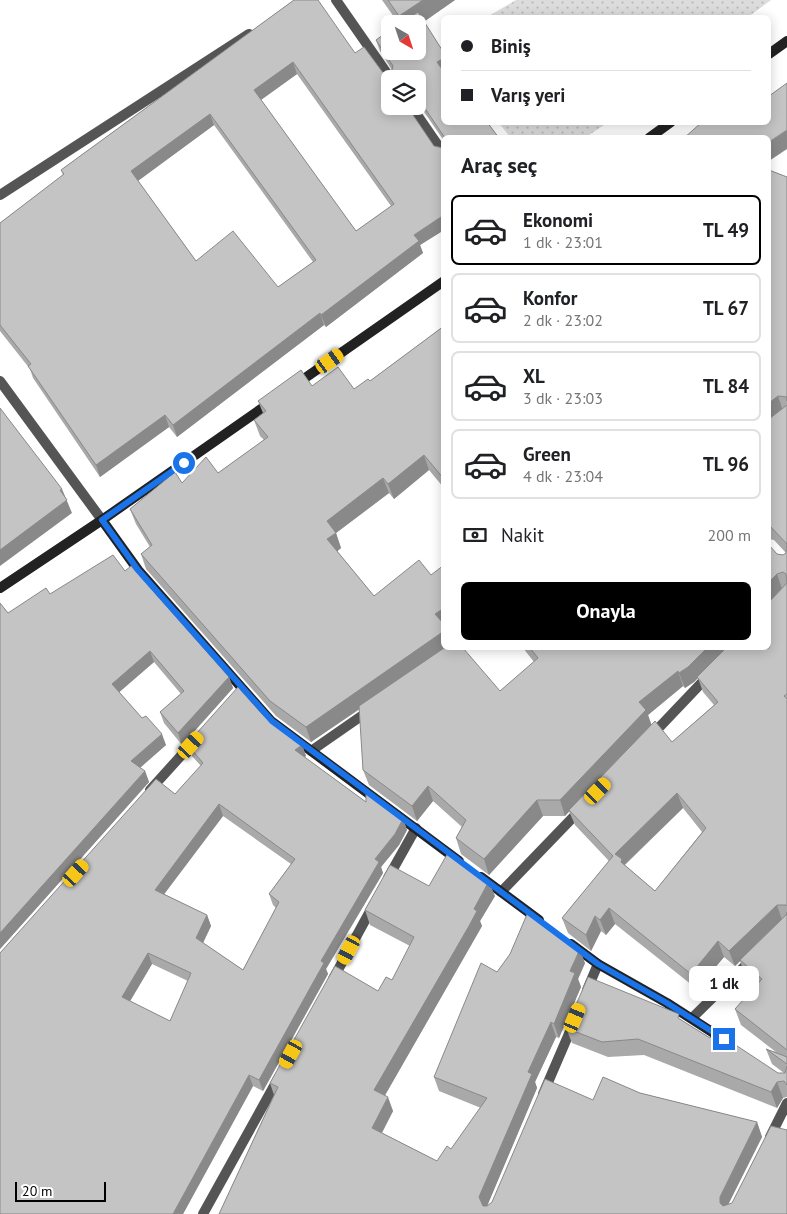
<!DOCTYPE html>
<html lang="tr">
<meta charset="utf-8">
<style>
:root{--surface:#fff;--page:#f6f6f6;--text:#202124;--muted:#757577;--line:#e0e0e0;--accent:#000}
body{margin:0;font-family:"PT Sans",sans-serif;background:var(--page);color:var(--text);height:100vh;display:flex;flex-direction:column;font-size:19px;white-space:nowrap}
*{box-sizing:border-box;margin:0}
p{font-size:16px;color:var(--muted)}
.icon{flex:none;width:28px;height:28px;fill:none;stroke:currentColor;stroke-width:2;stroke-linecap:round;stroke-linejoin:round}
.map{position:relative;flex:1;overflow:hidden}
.side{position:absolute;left:441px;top:135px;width:330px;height:515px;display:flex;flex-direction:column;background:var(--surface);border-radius:8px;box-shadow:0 2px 12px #0003}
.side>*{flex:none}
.banner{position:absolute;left:441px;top:15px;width:330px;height:110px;border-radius:8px;box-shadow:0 2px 12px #0003;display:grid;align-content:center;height:110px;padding:0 20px;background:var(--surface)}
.needle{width:32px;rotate:141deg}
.fabs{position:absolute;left:381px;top:15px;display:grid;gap:10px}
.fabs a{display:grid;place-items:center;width:45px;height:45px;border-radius:8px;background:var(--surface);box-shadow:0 2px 12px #0003;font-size:25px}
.scale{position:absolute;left:15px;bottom:12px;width:91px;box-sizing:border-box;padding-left:5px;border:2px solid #000;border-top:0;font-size:14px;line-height:18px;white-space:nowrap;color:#000;-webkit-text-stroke:4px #fff;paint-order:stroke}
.end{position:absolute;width:22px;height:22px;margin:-11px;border:6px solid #1a73e8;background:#fff;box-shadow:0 0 0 2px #fff}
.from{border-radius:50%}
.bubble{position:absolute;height:35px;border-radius:8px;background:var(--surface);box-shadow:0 2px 12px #0003;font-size:16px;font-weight:700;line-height:35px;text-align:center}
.car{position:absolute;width:15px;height:30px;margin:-15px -8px;border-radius:6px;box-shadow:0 0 4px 1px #0007;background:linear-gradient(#f5c518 24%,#345 0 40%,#f5c518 0 76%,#345 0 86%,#f5c518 0)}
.banner b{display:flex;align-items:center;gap:18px;height:48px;font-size:19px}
.banner b+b{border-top:1px solid var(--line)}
.banner i{width:12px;height:12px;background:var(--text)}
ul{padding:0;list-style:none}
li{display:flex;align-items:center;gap:15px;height:70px;margin:0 10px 8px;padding:0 10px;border:2px solid var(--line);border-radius:8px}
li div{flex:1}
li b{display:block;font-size:19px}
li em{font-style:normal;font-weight:700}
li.selected{border-color:var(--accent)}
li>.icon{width:45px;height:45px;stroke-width:1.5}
h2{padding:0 20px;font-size:22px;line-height:60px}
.pay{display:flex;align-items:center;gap:12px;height:55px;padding:0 20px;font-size:19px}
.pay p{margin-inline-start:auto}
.cta{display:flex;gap:10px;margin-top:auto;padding:10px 20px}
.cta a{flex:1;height:58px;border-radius:8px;background:var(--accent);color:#fff;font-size:20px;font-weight:700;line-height:58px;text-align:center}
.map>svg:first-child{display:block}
.green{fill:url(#green-dots)}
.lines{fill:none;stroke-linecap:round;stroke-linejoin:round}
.street{stroke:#555;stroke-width:10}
.secondary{stroke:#222;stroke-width:10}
.wall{fill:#a9a9a9;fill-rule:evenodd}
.shaded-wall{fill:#898989}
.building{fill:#c4c4c4;stroke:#898989;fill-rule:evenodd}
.route{stroke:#1a73e8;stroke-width:6}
</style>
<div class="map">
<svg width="787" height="1214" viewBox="0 0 787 1214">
<defs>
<pattern id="green-dots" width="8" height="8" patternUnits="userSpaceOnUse" patternTransform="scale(1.25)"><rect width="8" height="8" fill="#dcdcdc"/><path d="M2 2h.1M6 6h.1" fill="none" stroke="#bbb" stroke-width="1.8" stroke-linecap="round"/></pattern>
</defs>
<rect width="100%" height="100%" fill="#fff"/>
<g class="green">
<polygon points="516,0 771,0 748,17 487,17"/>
<polygon points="499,123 498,123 607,123 586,137 510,137"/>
</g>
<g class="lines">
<g class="street">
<polyline points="336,0 391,79"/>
<polyline points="411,106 444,154"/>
<polyline points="0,195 249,34"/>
<polyline points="0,381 102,520"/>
<polyline points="650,737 709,675"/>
<polyline points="311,751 370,710"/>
<polyline points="150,790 197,738"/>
<polyline points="388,878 416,828"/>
<polyline points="501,892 581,809"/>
<polyline points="333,979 374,904"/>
<polyline points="587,990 598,964"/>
<polyline points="692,1018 752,959"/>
<polyline points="543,1094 574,1022"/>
<polyline points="770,1137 787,1103"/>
<polyline points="203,1214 279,1077"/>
</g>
<g class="secondary">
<polyline points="769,54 787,41"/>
<polyline points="649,138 671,122"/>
<polyline points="295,385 444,281"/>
<polyline points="102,520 138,570 271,721 459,861"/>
<polyline points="0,588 102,520 271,402"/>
<polyline points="481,877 539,920"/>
<polyline points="571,944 598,964 667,1003 726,1041"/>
</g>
</g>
<g class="wall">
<path d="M294,0L355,53L384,74L391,73L392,70L380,51L376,40L418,24H399L382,0H455L424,21L444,122L499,138H444V141L418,103V79H390V106L434,146L443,148L444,147V230L420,245L423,253L326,327L324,325L177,437L169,427L100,477L33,378L30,369L0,331V223L63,175L61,170ZM297,74L391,206L356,231L261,100ZM214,125L313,262L278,287L196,261L138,181Z"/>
<path d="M769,170L787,177V1098V1097L783,1098L777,1108L644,1055L608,1057L572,1043L566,1028L682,1021L710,1038L778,1073H784L772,1064L766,1049L776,1052L741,1025L735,1009L757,985L745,975L740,961L735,966L724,957L697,989L615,924L606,935L601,931L591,951L568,933L562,918L609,861L575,825L569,811L565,816H543L489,875L461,854L456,838L462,827L433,801L417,821L369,785L363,770L360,709L311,742L276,716L146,569L141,554L150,547L136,524L130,509L182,483L218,473L264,440L260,436L254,420L263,413L258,401L312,386L354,389L370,381L444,326V488L429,470L394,499L389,493L336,533L341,548L337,551L374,596L444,648L500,691L534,662L523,648H769L777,554L783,555L786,553L774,540L769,539ZM698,678L703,692L714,705L672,742L651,725L648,715L683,686L685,688L694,682ZM683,808L702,832L655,891L625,865Z"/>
<polygon points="125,571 229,677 233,688 182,745 164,723 160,712 181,694 154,662 119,692 166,745 140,768 145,771 149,782 0,949 0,603 8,613 50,594"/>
<path d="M263,715L302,745L306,756L304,757L366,802L403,819L407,830L399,845L381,867L383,873L326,969L328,974L263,1091L253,1086L183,1214H0L1,952L175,794L201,766L191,755L187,744ZM223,816L291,864L269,894L273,905L276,908L243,970L203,943L211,926L207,915L164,894ZM152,964L188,981L170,1021L130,1001Z"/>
<polygon points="429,886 495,896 480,921 482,926 474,940 385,1095 393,1111 382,1133 437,1161 451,1149 481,1108 439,1091 434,1077 497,972 585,963 578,979 581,987 559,1038 556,1037 535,1082 537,1088 487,1206 492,1202 593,1100 640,1093 757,1122 762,1137 728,1204 787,1214 219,1214 274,1095 270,1083 378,991 392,980 410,946 370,925 365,910"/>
</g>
<g class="shaded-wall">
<polygon points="423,0 455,0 418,26 402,24 399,16"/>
<polygon points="444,58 444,72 437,62"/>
<polygon points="293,62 297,74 258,102 254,90"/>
<polygon points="210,114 214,125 135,183 131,171"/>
<polygon points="787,130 787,149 769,161 769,142"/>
<polygon points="444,215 444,230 420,245 423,253 326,327 321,315 414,235"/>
<polygon points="320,313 324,325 177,437 173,425"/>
<polygon points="778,396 783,411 769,422 769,403"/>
<polygon points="165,415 169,427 100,477 96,465"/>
<polygon points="424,455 429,470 394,499 388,484"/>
<polygon points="383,478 389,493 336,533 341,548 333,555 327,539 327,521"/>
<polygon points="62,489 72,513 0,566 0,550"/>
<polygon points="777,574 782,589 769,603 769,582"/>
<polygon points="444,608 444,627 435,614"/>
<polygon points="444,631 444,648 448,648 311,742 306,727"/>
<polygon points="707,648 727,648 694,682 685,688 679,673"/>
<polygon points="150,651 154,662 116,695 112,684"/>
<polygon points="678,671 683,686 648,715 652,726 565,816 560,800 639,702"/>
<polygon points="229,677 233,688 182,745 178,733"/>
<polygon points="162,734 166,745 135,772 131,761"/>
<polygon points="302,745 306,756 299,762 295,750"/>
<polygon points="145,771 149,782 0,949 0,933"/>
<polygon points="428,786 433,801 417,821 412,806"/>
<polygon points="677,793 683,808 622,867 615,854"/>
<polygon points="537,800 543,816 489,875 484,859"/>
<polygon points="219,804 223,816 159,901 155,890"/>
<polygon points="403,819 407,830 399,845 381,867 383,873 326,969 328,974 263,1091 259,1080 321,961 375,859"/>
<polygon points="489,881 495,896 480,921 482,926 474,940 380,1104 374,1090"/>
<polygon points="777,905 782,920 735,966 729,951"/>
<polygon points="609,908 615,924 606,935 600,920"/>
<polygon points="207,915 211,926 200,949 196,938"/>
<polygon points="595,916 601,931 591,951 586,935"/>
<polygon points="718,941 724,957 697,989 691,974"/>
<polygon points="580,949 585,963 578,979 581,987 559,1038 554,1024 570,971"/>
<polygon points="148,953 152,964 126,1008 122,997"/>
<polygon points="551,1022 556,1037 535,1082 537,1088 485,1211 479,1197 528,1072"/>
<polygon points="249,1075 253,1086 183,1214 173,1214"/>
<polygon points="777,1082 783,1098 777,1108 771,1092"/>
<polygon points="388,1097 393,1111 377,1142 372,1128"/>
<polygon points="757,1122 762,1137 725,1211 720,1203 720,1197"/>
</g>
<g class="building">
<path d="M294,0H318L355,53L364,47L384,74L391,73L393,66L376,40L390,30V51H418V24H400L418,12L444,53V58L437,62L444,72V122H487L499,138H445L418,98V79H390V106H407L434,146L443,148L444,147V215L414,235L419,241L321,315L320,313L173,425L165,415L96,465L28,366L31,364L0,325V223L64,174L61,170ZM293,62L394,204L356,231L254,90ZM210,114L316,260L278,287L233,231L196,261L131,171Z"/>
<polygon points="388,0 423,0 399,16"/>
<polygon points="787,83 787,130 769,142 769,138 684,138 702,122 769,122 769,96"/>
<polygon points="769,170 787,177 787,401 787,397 778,396 769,403"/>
<polygon points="444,326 444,479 424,455 388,484 383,478 327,521 336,533 327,539 374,596 419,560 431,575 444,565 444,608 435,614 444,624 444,631 306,727 270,701 141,554 152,545 130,509 175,472 182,483 206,457 218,473 268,437 254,420 266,411 258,401 301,370 312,386 338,367 354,389 368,379 370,381"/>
<path d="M787,405V694L784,696L787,699V906L786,905H777L729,951L718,941L691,974L609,908L600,920L595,916L586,935L562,918L613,856L569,810L655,721L672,742L718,702L697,677L726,648H769V602L787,583L786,574L783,572L777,574L769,582V545L777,554L783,555L786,553L787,544L769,525V419ZM677,793L706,828L655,891L621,862L622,859L615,854Z"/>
<polygon points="0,408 62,489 60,490 67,500 0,550"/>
<polygon points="113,555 125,571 131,566 229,677 178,733 160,712 184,691 150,651 112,684 142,718 146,716 162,734 131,761 145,771 0,933 0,603 8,613 46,588 50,594"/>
<polygon points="444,648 463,648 500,691 538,658 530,648 707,648 688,667 679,673 678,671 639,702 646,710 560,800 537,800 484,859 456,838 466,820 428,786 412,806 363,770 359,706"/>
<path d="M238,687L263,715L302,745L295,750L366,802V792L403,819L395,834L375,859L379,862L321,961L324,963L259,1080L249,1075L173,1214H0V953L156,779L175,794L203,763L187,744ZM219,804L295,859L269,894L279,902L243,970L196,938L207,915L155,890ZM148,953L191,973L170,1021L122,997Z"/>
<polygon points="449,851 489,881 474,909 477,911 469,926 374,1090 388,1097 372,1128 437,1161 447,1146 451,1149 487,1098 434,1077 481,963 497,972 510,954 528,912 580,949 570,971 575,973 554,1024 551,1022 528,1072 532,1074 479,1197 483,1206 487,1206 492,1202 545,1079 593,1100 603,1077 640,1093 757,1122 720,1197 720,1203 723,1206 732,1203 771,1126 787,1130 787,1214 219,1214 278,1087 270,1083 335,966 378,991 386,977 392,980 414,937 365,910 390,865 429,886"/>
<polygon points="787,912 787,1050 735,1009 762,979 740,960 786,915"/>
<polygon points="588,977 679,1014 678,1018 710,1038 716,1032 778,1073 785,1073 787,1066 787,1085 784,1081 777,1082 771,1092 638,1039 602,1042 566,1028"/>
<polygon points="766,1049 787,1057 787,1064"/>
</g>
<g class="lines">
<polyline class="route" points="184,463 102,520 138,570 272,721 598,964 667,1003 724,1039"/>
</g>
</svg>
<div class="fabs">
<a><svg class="needle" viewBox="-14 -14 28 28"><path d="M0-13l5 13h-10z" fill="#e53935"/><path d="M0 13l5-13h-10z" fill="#757577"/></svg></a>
<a><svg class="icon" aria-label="layers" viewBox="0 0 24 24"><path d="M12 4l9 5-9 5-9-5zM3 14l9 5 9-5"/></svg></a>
</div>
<div class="scale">20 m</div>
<i class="end from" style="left:184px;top:463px"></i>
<i class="end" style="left:724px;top:1039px"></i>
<div class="bubble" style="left:689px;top:966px;width:70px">1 dk</div>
<i class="car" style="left:330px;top:361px;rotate:55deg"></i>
<i class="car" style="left:191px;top:745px;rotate:42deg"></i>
<i class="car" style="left:598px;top:791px;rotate:44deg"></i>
<i class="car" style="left:76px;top:873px;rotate:42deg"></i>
<i class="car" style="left:349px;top:950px;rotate:208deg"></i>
<i class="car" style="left:575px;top:1018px;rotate:23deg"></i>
<i class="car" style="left:291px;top:1054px;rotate:209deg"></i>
<div class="banner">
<b><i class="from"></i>Biniş</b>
<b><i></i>Varış yeri</b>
</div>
<section class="side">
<h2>Araç seç</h2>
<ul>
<li class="selected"><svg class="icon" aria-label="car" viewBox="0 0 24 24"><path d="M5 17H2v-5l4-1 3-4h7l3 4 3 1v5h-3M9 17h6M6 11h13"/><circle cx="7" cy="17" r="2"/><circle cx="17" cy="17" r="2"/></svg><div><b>Ekonomi</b><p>1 dk · 23:01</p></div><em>TL 49</em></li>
<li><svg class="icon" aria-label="car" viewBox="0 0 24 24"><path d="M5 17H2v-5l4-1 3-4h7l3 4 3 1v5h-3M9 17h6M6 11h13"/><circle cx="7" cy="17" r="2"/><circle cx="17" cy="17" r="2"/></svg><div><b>Konfor</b><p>2 dk · 23:02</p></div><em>TL 67</em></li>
<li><svg class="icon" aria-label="car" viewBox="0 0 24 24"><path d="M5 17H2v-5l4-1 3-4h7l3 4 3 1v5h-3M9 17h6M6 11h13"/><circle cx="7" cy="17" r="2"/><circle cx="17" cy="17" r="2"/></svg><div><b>XL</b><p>3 dk · 23:03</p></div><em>TL 84</em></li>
<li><svg class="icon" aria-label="car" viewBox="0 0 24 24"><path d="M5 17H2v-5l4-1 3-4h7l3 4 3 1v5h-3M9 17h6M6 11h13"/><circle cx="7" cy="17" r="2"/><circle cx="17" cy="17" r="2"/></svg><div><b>Green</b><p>4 dk · 23:04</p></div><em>TL 96</em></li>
</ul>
<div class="pay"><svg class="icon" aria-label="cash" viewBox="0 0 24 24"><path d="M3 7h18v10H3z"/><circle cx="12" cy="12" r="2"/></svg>Nakit<p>200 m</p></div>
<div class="cta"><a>Onayla</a></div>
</section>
</div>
